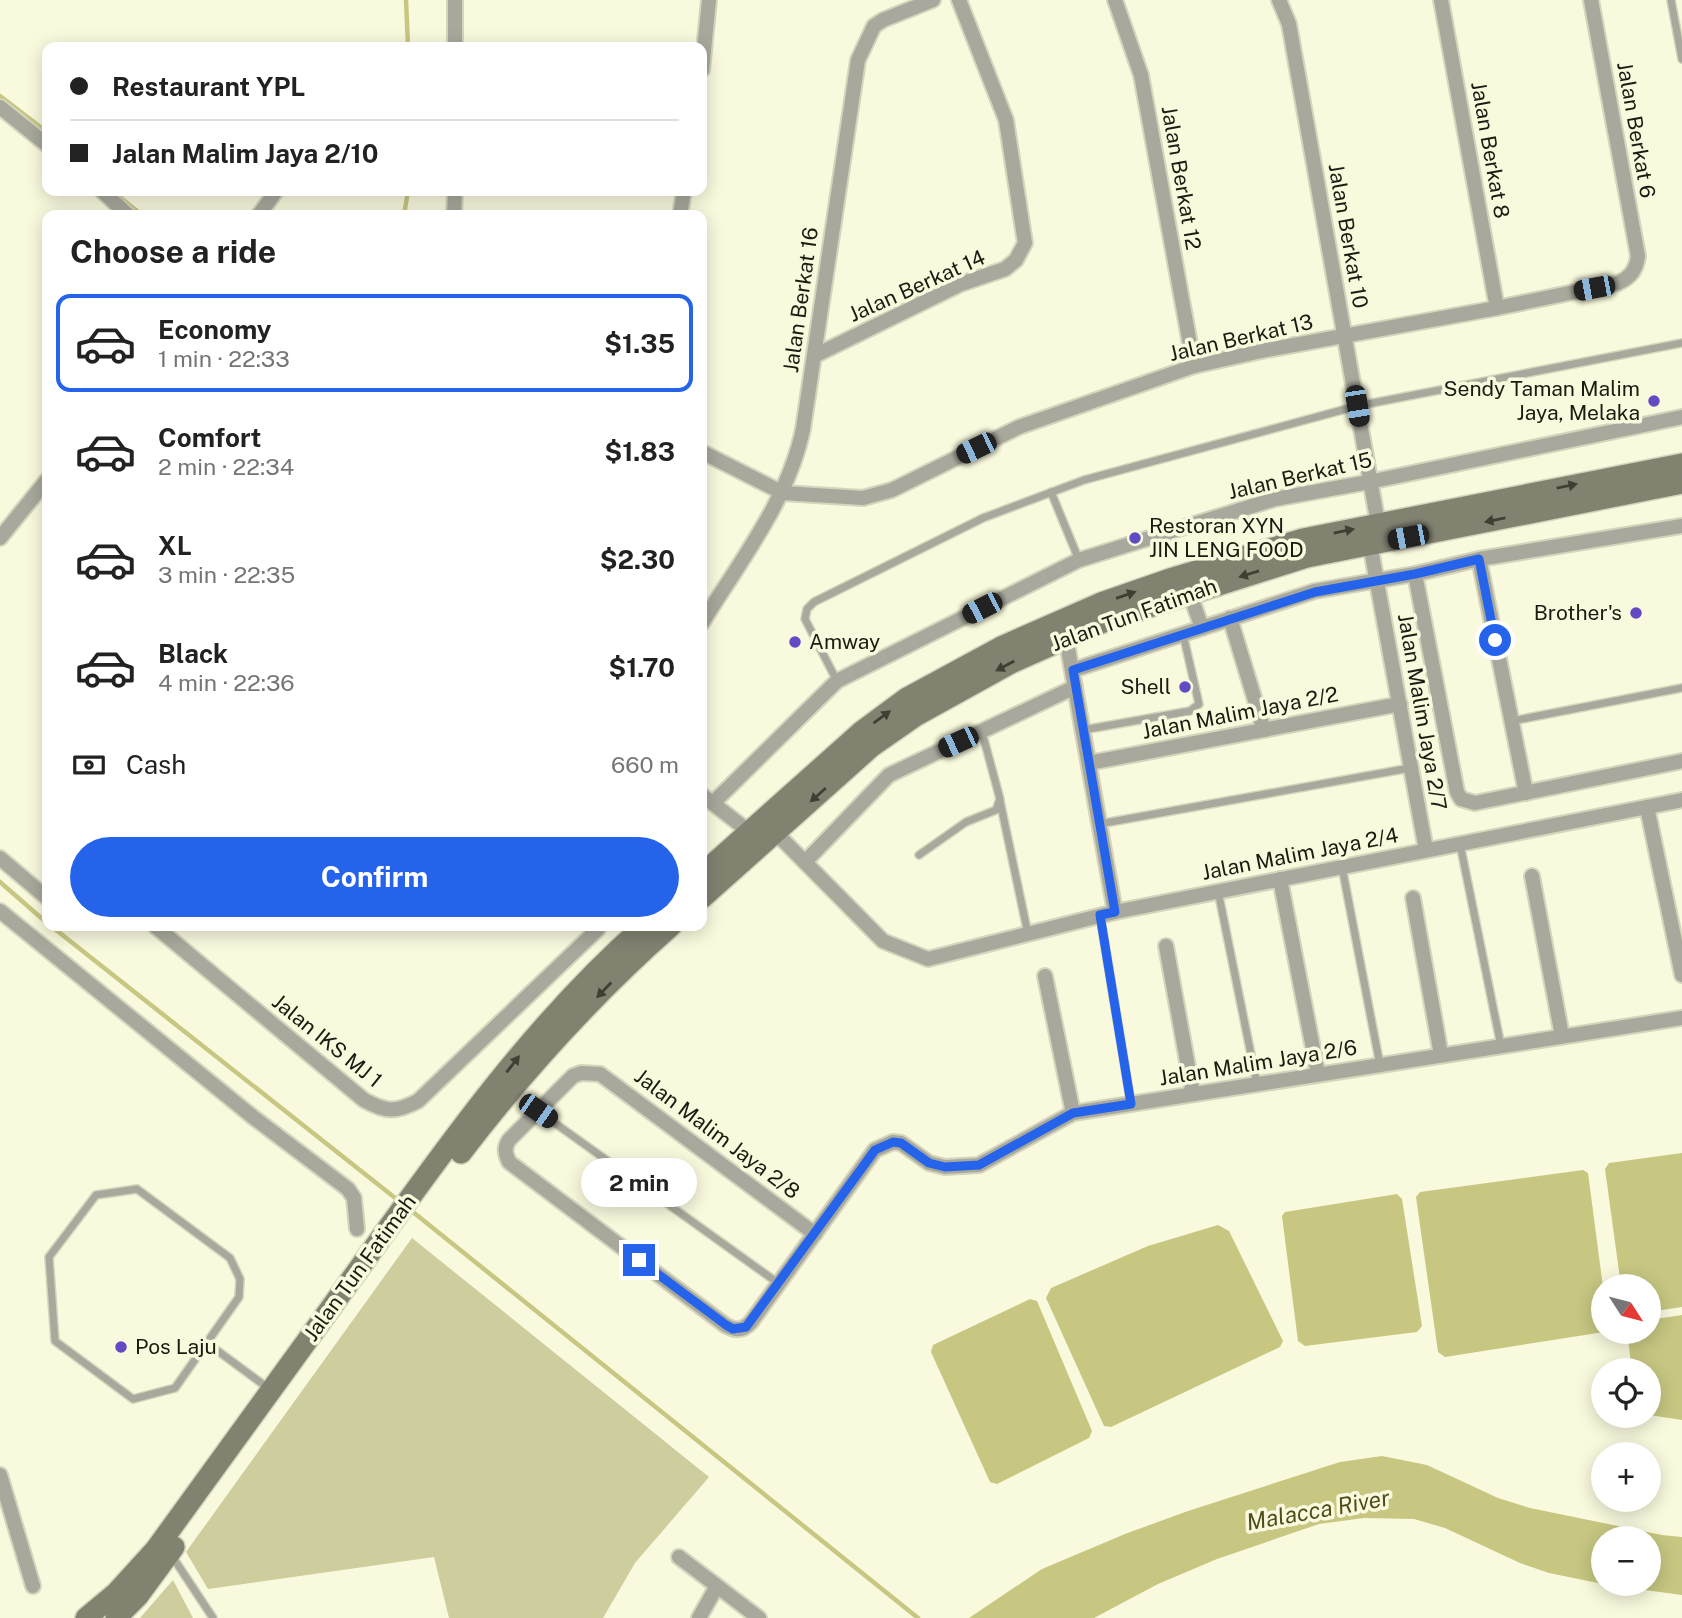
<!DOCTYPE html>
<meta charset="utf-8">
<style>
:root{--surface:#fff;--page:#f2f2f2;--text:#222;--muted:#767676;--line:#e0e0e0;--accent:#2563eb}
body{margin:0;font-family:"Public Sans",sans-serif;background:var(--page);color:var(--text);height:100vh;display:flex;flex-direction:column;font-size:26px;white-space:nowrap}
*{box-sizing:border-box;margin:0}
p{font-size:23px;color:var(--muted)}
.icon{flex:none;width:38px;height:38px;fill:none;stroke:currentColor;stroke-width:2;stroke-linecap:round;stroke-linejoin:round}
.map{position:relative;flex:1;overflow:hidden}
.details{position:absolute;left:42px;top:210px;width:665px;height:721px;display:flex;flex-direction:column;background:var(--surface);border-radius:14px;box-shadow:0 4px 18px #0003}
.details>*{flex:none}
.top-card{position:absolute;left:42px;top:42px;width:665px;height:154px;border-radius:14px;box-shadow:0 4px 18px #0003;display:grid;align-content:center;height:154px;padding:0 28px;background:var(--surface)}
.needle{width:46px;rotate:126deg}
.fabs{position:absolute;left:1591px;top:1274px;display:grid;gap:14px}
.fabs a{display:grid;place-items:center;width:70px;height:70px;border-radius:50%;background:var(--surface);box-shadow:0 4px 18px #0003;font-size:35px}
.end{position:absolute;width:32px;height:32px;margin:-16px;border:9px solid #2563eb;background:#fff;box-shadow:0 0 0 4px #fff}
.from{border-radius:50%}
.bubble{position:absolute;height:49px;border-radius:24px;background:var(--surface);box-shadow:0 4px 18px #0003;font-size:23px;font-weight:700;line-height:49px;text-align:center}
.car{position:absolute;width:21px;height:42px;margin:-21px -10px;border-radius:9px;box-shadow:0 0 5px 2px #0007;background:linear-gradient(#222 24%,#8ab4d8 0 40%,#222 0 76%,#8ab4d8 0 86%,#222 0)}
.top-card b{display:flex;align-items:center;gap:24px;height:66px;font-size:26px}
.top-card b+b{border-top:2px solid var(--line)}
.top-card i{width:18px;height:18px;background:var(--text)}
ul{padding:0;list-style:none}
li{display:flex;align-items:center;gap:21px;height:98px;margin:0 14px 10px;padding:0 14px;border:4px solid transparent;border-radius:14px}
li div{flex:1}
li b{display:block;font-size:26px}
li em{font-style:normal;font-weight:700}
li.selected{border-color:var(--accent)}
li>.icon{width:63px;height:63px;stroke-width:1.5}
h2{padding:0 28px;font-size:32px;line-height:84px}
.pay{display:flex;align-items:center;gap:18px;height:77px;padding:0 28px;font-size:26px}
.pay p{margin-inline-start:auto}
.button{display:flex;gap:14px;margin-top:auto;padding:14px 28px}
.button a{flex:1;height:80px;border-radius:42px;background:var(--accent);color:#fff;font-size:28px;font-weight:700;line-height:80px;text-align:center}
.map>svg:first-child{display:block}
.green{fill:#cdcd9e}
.water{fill:#c7c782;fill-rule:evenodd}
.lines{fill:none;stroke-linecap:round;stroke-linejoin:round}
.stream{stroke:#c7c782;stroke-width:4.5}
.lane-casing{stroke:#d5d5bd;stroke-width:10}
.street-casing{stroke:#d5d5bd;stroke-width:18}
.secondary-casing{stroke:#d5d5bd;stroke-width:24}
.lane{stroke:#a8a89c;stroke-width:7}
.street{stroke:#a8a89c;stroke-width:14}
.secondary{stroke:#828271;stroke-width:21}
.oneway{fill:#3f3f33}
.route{stroke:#2563eb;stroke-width:9}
.poi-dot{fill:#634ac3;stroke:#f9f9de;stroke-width:2.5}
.labels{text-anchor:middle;stroke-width:7;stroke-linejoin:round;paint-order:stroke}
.street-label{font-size:21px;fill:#1b1b11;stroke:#f9f9de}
.poi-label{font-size:21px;fill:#1b1b11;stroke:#f9f9de;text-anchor:end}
.water-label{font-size:23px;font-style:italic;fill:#4f4e1a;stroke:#f9f9de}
</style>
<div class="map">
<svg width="1682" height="1618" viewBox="0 0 1682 1618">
<rect width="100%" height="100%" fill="#f9f9de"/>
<g class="green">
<polygon points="412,1238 709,1477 635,1563 603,1618 449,1618 434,1557 208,1589 186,1552"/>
<polygon points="173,1580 193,1618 140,1618"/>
</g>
<g class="water">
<polygon points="1682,1153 1682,1307 1649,1312 1648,1286 1621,1286 1605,1169 1609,1163"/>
<polygon points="1583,1170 1588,1173 1603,1287 1604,1332 1445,1357 1438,1352 1416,1197 1420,1192"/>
<polygon points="1397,1194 1402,1199 1422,1326 1417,1332 1305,1346 1298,1341 1282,1216 1285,1212"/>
<polygon points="1218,1225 1229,1231 1283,1341 1280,1347 1111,1427 1104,1426 1046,1298 1051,1288 1148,1246"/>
<polygon points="1030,1299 1037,1301 1092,1431 1089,1438 997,1484 990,1482 931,1352 933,1345"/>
<polygon points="1682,1315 1682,1420 1649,1415 1648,1370 1632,1370 1627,1332 1648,1332 1649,1320"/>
<path d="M1382,1456L1427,1465L1498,1498L1530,1508L1662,1535L1682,1537V1595L1608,1585L1549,1573L1520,1563L1445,1528L1414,1519L1364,1518L1319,1524L1217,1559L1158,1584L1094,1618H969L1042,1569L1125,1534L1188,1511L1340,1462ZM1648,1538V1584H1603V1538Z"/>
</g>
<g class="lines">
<g class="stream">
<polyline points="406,0 408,47"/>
<polyline points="0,96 47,132"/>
<polyline points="112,191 142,215"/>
<polyline points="119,197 124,191"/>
<polyline points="404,215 408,191"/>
<polyline points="0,882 47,923"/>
<polyline points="51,926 399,1201"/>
<polyline points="56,930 65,926"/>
<polyline points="408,1208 918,1618"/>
</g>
<defs>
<g id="lane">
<polyline points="1671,0 1682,59"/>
<polyline points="1051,492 1079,560"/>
<polyline points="837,681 805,619 807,609 814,602 983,518 1084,480 1357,406 1682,343"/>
<polyline points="1512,721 1682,688"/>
<polyline points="1083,730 1190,711 1199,704 1183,634"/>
<polyline points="1000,801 1028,934"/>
<polyline points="1099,824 1410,768"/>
<polyline points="1460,844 1501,1046"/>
<polyline points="919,855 966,822 996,810 1000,799 982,732"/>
<polyline points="1342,867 1380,1065"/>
<polyline points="1218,891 1257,1084"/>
<polyline points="1100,915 1131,1104"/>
<polyline points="538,1111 778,1283"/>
<polygon points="137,1189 230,1258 240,1279 239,1297 175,1388 133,1399 55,1341 49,1257 96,1195"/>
<polyline points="207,1343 268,1388"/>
<polyline points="172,1556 213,1618"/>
</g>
<g id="street">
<polyline points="1115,0 1141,75 1194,366"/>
<polyline points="1279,0 1289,24 1378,524"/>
<polyline points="1441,0 1497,308"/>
<polyline points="455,47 455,0"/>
<polyline points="702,70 709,0"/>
<polyline points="0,107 47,145"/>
<polyline points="102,191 128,215"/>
<polyline points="259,215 276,191"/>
<polyline points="454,215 455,191"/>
<polyline points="680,215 684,191"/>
<polyline points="814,356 961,284 1005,269 1016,260 1025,243 1006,120 959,0"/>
<path d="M702,452L783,493L863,498L892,490L1019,427L1194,366L1266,350L1497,308L1618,283C1631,277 1636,270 1638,256L1591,0"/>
<polyline points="0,538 47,480"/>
<polyline points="1370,544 1426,850"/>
<polyline points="1479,559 1526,793"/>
<polyline points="1415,574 1457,792 1461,799 1475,803 1682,761"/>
<polyline points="1190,594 1202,628"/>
<polyline points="1230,618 1264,730"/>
<path d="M702,623C740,561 788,501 803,429L858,60L874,26L883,20L933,0"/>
<polyline points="1065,632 1115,912"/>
<polyline points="1073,670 1315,591 1415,574 1479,559 1682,526"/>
<polyline points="1089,763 1400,704"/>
<polyline points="702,795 756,837"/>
<polyline points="713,803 837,681 1079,560 1275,499 1369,482 1682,417"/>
<polyline points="1647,807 1682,975"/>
<polyline points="776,833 883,941 928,959 1115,912 1682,800"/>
<polyline points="0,858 47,898"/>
<polyline points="805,862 889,775 1075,687"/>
<polyline points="1532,876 1562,1036"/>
<polyline points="1280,879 1318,1074"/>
<polyline points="1413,898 1441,1055"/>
<polyline points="0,911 253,1117 348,1189 354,1198 357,1229"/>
<path d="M155,926L364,1100C386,1112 395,1113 418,1101L598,929"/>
<polyline points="1166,946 1193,1094"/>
<polyline points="1045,976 1073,1113"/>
<path d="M815,1234L600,1074L581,1073L573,1076L509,1140C504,1148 505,1153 509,1162L725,1325C735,1331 743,1331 751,1322L875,1150L893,1142L901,1143L929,1163L945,1167L979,1165L1073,1113L1682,1018"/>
<polyline points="0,1475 33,1586"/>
<polyline points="679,1557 759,1618"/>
<polyline points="699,1618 717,1586"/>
</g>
<g id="secondary">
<polyline points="702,874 861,732 907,698 1003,646 1101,603 1173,578 1303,539 1682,464"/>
<polyline points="702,898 871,747 917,715 1011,663 1108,620 1307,557 1682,483"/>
<path d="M461,1153C524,1071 594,994 671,926"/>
<path d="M86,1618L116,1593L156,1549C227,1451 298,1354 368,1256C451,1140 536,1021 644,926"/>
<polyline points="116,1618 138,1596 174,1547"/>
</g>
</defs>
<use href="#lane" class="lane-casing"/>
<use href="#street" class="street-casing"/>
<use href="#secondary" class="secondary-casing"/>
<use href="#lane" class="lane"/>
<use href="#street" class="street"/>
<use href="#secondary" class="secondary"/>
</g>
<defs><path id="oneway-solid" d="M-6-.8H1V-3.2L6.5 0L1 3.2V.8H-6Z" transform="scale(1.75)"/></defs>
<g class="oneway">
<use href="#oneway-solid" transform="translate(1567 486) rotate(-11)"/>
<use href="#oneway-solid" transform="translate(1495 520) rotate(169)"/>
<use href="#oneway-solid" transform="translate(1344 531) rotate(-12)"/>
<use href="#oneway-solid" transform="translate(1249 574) rotate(163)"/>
<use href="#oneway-solid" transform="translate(1126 595) rotate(-19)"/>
<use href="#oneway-solid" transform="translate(1005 666) rotate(152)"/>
<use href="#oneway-solid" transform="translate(882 717) rotate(-36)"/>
<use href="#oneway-solid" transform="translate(818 795) rotate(138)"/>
<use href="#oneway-solid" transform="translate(604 990) rotate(134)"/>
<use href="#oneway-solid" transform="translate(513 1064) rotate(-52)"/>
</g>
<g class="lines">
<polyline class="route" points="639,1260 726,1325 733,1329 746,1327 875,1150 893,1142 901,1143 929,1163 945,1167 979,1165 1073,1113 1131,1104 1100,915 1115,912 1073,670 1315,592 1415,574 1479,559 1495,640"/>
</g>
<g class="poi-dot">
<circle cx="1654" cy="401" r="7"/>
<circle cx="1135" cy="538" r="7"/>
<circle cx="1636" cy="613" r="7"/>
<circle cx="795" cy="642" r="7"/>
<circle cx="1185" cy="687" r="7"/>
<circle cx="121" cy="1347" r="7"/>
</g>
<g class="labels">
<g class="street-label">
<text transform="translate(1636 130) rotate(80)" y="7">Jalan Berkat 6</text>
<text transform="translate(1490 150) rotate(80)" y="7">Jalan Berkat 8</text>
<text transform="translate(1181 178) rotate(80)" y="7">Jalan Berkat 12</text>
<text transform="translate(1348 236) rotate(80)" y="7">Jalan Berkat 10</text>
<text transform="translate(917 286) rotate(-24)" y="7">Jalan Berkat 14</text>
<text transform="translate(801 300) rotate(-82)" y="7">Jalan Berkat 16</text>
<text transform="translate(1241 338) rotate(-13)" y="7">Jalan Berkat 13</text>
<text transform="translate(1300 476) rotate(-13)" y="7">Jalan Berkat 15</text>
<text transform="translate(1134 615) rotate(-20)" y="7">Jalan Tun Fatimah</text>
<text transform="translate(1422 712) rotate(80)" y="7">Jalan Malim Jaya 2/7</text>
<text transform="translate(1240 713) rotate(-11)" y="7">Jalan Malim Jaya 2/2</text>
<text transform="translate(1300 854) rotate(-11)" y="7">Jalan Malim Jaya 2/4</text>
<text transform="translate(327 1041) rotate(39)" y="7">Jalan IKS MJ 1</text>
<text transform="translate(1258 1063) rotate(-9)" y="7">Jalan Malim Jaya 2/6</text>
<text transform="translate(717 1134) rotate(37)" y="7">Jalan Malim Jaya 2/8</text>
<text transform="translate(360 1268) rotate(-54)" y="7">Jalan Tun Fatimah</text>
</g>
<g class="poi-label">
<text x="1640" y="396">Sendy Taman Malim<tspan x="1640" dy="24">Jaya, Melaka</tspan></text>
<text x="1149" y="533" text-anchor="start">Restoran XYN<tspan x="1149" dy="24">JIN LENG FOOD</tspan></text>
<text x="1622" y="620">Brother's</text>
<text x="809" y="649" text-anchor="start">Amway</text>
<text x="1171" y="694">Shell</text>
<text x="135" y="1354" text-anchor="start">Pos Laju</text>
</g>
<g class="water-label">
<text transform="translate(1318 1510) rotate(-10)" y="8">Malacca River</text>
</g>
</g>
</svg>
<div class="fabs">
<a><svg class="needle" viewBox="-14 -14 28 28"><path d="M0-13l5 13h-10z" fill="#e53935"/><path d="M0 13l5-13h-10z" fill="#767676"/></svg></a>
<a><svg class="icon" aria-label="locate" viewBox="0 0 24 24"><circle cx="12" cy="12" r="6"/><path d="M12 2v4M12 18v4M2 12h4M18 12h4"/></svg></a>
<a>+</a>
<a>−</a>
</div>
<i class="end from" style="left:1495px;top:640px"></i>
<i class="end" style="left:639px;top:1260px"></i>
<div class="bubble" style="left:581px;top:1158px;width:116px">2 min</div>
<i class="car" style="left:1594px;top:288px;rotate:259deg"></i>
<i class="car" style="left:1357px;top:406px;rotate:171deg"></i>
<i class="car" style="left:976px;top:448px;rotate:244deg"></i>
<i class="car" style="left:1408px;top:537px;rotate:259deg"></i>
<i class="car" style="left:982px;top:608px;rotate:243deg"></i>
<i class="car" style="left:958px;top:742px;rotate:245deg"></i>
<i class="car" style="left:538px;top:1111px;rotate:125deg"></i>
<div class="top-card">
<b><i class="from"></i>Restaurant YPL</b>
<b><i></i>Jalan Malim Jaya 2/10</b>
</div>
<section class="details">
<h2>Choose a ride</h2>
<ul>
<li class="selected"><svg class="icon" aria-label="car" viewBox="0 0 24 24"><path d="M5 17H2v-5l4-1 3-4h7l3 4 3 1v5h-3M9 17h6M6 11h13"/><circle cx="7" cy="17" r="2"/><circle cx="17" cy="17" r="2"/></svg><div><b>Economy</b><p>1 min · 22:33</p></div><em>$1.35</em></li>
<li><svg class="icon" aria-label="car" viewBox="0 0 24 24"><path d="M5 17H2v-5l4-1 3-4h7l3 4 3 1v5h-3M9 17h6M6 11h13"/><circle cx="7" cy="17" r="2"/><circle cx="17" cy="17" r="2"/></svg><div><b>Comfort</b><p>2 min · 22:34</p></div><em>$1.83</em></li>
<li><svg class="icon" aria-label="car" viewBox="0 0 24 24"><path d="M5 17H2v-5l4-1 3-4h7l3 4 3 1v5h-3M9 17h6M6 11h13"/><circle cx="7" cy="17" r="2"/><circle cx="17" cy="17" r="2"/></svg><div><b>XL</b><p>3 min · 22:35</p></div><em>$2.30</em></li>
<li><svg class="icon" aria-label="car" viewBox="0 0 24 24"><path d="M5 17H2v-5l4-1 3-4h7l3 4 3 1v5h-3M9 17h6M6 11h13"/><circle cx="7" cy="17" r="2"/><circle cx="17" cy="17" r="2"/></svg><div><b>Black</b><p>4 min · 22:36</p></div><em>$1.70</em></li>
</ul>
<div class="pay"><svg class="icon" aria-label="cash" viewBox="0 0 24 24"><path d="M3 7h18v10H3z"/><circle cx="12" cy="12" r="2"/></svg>Cash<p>660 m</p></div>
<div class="button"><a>Confirm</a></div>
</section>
</div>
